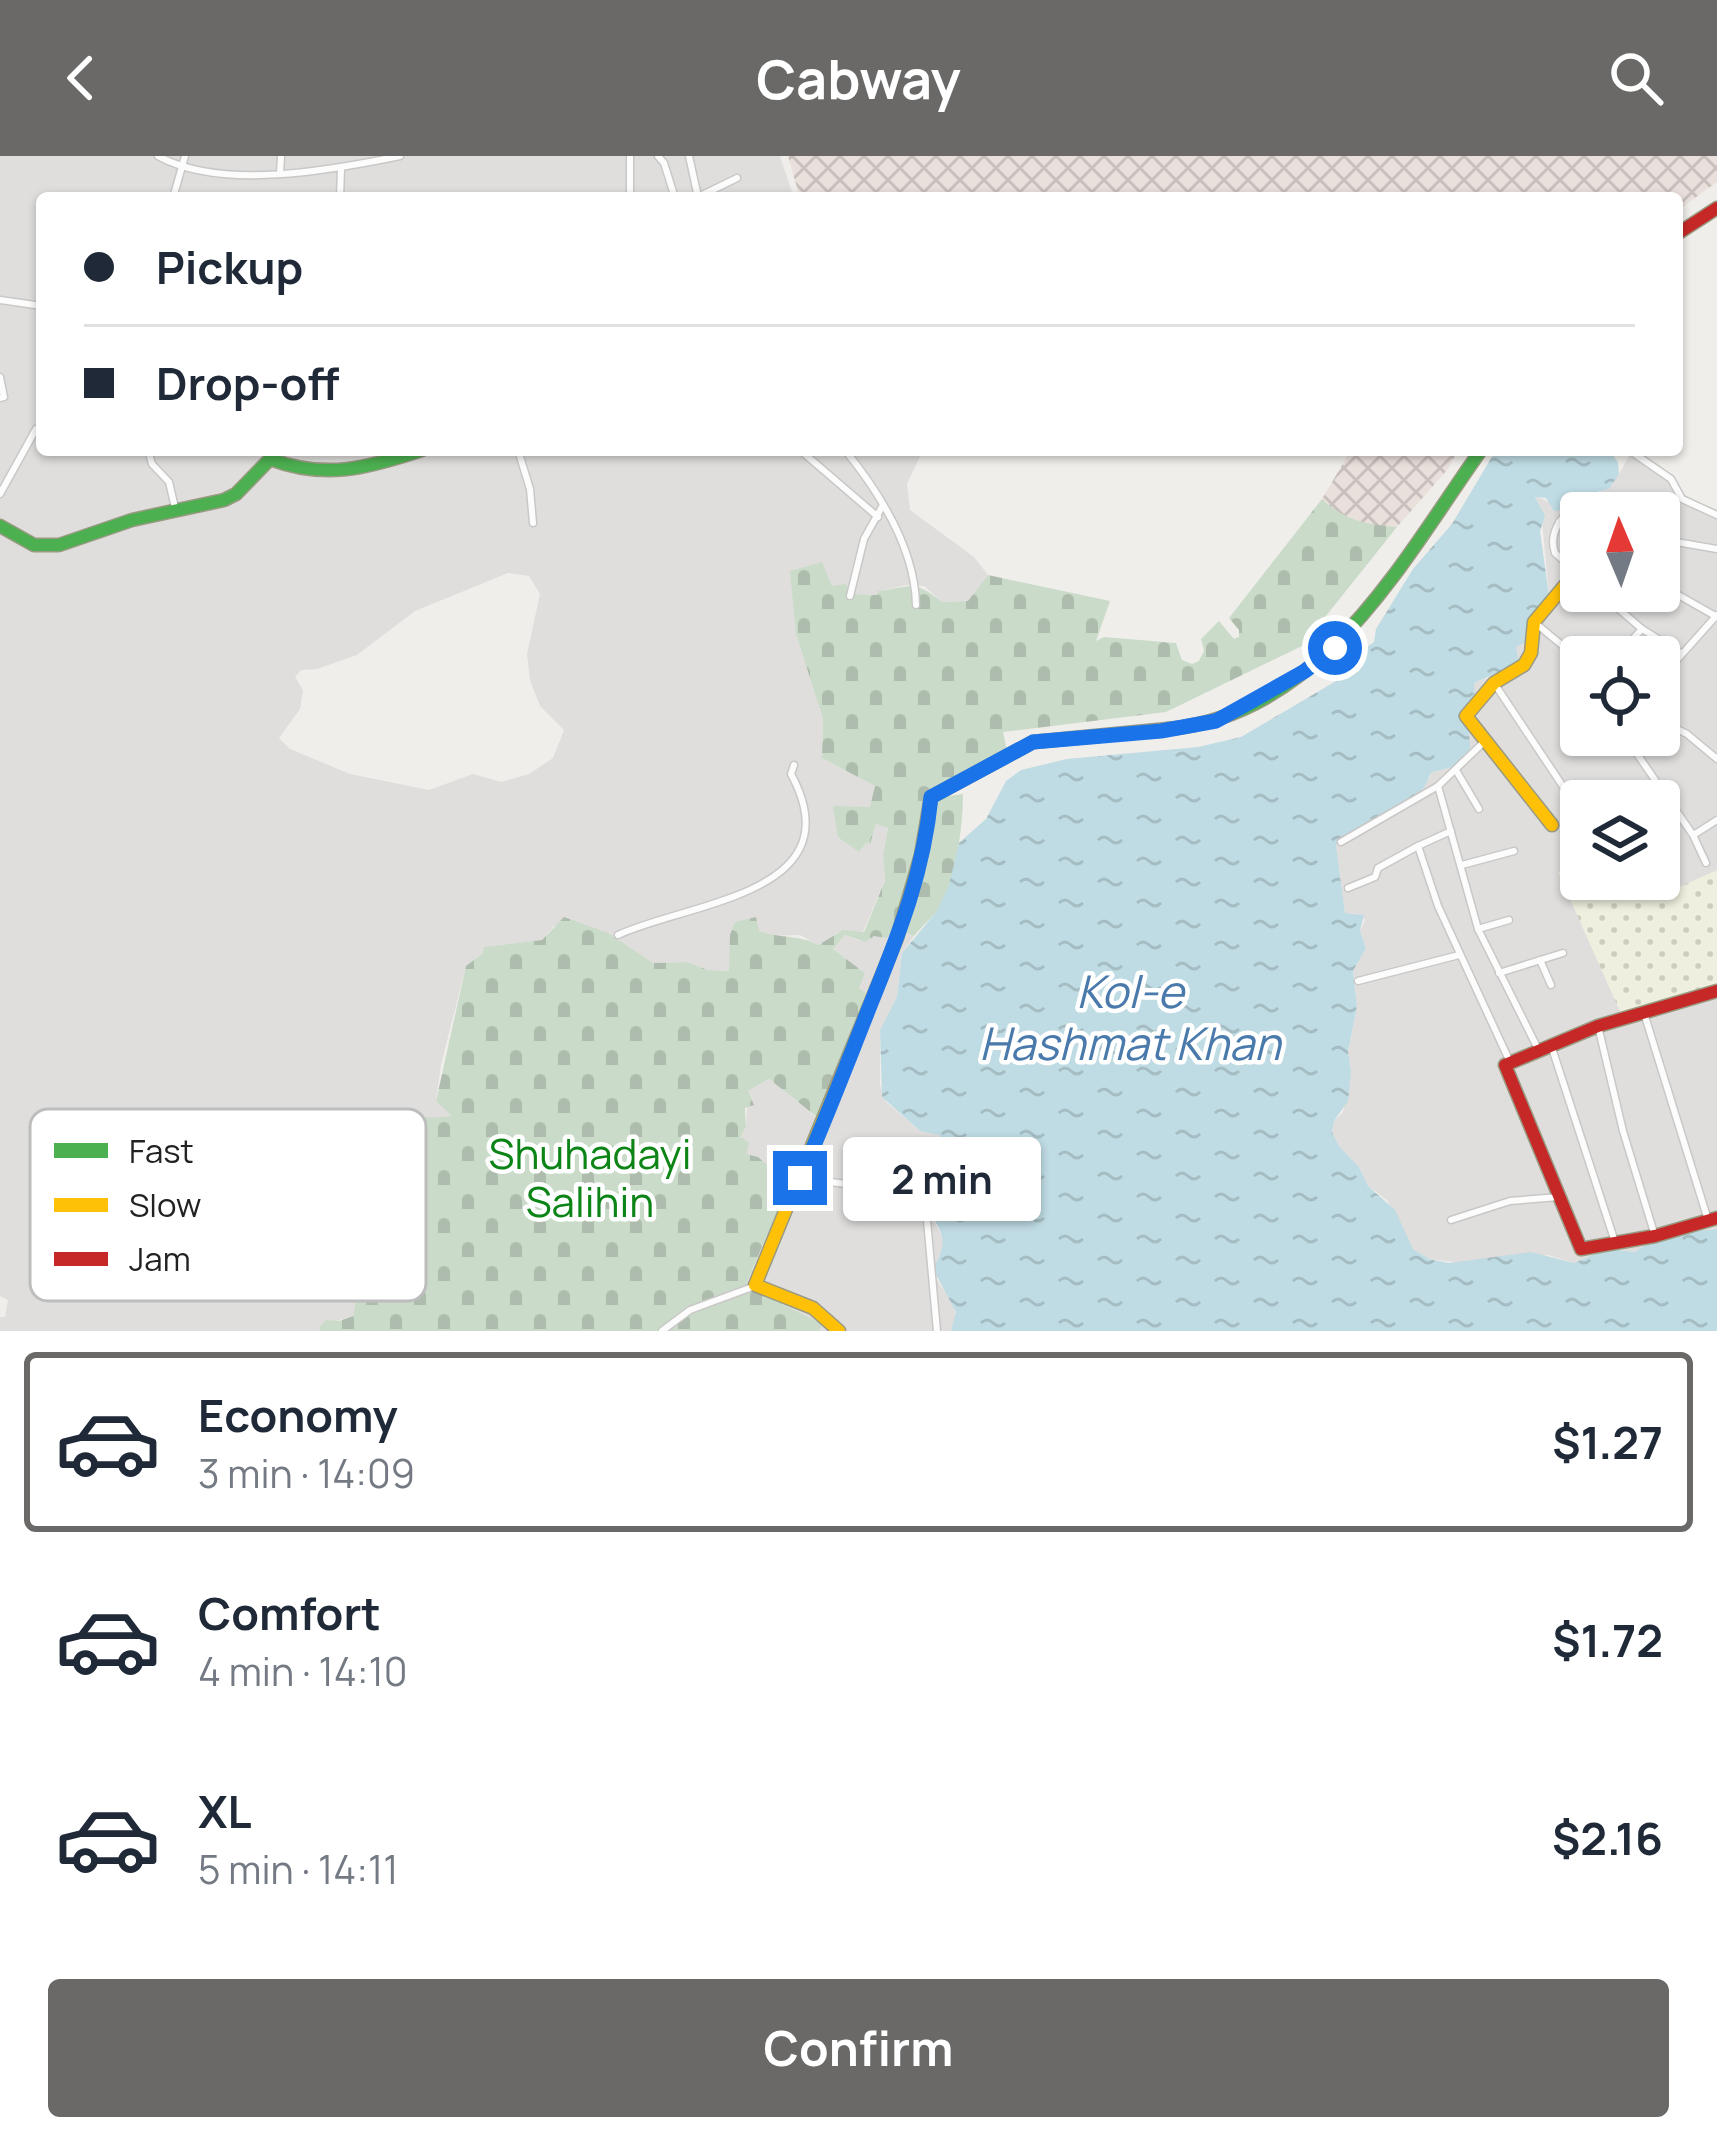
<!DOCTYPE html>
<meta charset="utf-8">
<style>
:root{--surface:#fff;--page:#f2f2f3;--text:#1f2937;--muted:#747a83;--line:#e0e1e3;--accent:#6a6968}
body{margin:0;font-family:Manrope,sans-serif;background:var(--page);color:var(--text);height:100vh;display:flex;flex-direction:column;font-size:45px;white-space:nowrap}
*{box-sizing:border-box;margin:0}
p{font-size:39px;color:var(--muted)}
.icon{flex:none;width:66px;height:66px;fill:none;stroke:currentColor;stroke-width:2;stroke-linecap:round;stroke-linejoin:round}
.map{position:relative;height:1175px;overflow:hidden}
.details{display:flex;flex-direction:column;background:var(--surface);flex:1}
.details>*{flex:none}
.guide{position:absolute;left:36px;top:36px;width:1647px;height:264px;border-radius:12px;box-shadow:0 3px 9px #0004;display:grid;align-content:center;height:264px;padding:0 48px;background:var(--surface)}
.needle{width:78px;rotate:358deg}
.fabs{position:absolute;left:1560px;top:336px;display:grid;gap:24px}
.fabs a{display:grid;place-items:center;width:120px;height:120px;border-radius:12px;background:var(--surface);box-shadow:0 3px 9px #0004;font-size:60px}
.end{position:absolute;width:54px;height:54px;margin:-27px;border:15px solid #1a73e8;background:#fff;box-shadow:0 0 0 6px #fff}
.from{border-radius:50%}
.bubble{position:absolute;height:84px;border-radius:12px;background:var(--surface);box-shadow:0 3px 9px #0004;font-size:39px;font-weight:700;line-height:84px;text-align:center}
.guide b{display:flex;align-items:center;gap:42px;height:114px;font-size:45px}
.guide b+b{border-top:3px solid var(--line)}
.guide i{width:30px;height:30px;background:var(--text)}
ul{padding:21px 0 0;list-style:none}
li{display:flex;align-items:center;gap:36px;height:180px;margin:0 24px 18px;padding:0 24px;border:6px solid transparent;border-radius:12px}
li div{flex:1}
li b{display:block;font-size:45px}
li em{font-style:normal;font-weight:700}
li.active{border-color:var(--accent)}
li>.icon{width:108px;height:108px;stroke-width:1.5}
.action{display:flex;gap:24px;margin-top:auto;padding:24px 48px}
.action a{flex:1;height:138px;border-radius:12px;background:var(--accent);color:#fff;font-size:48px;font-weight:700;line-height:138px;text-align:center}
header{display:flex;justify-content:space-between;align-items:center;height:156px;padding:0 48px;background:var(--accent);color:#fff;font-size:54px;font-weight:700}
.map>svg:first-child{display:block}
.residential{fill:#dfdedc;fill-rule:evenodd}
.military{fill:url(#military-cross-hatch)}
.farmland{fill:url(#farmland-dots)}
.cemetery{fill:url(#cemetery-stones)}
.water{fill:url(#water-ripples)}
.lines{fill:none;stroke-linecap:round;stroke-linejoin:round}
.street-casing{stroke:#c9c8c7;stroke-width:9}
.fast-casing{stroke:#999a82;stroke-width:15}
.slow-casing{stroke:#999a82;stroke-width:15}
.jam-casing{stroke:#999a82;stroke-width:15}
.street{stroke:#fdfcfc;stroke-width:6}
.fast{stroke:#4caf50;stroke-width:12}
.slow{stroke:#ffc107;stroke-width:12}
.jam{stroke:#c62828;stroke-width:12}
.route{stroke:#1a73e8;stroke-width:15}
.labels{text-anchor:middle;stroke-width:9;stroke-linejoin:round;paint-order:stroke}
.park-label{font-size:42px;fill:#0c8416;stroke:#fff}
.water-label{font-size:45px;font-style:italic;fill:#4a7aab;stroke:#fff}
.key{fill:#fff;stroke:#bdbdbd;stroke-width:3}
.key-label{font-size:33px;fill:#222}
</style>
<header><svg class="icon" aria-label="back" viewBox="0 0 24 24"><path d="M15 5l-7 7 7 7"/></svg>Cabway<svg class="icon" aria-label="search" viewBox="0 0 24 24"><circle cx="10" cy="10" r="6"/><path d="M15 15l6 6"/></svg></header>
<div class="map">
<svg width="1717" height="1175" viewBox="0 0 1717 1175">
<defs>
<pattern id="military-cross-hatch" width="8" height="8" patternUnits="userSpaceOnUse" patternTransform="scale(3)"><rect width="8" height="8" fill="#eae0db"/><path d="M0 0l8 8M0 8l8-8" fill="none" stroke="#c8c0bc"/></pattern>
<pattern id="farmland-dots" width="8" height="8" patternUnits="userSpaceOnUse" patternTransform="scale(3)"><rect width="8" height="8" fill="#efefdf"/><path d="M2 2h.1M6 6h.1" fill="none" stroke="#cdcdbf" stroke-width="1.8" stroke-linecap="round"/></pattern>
<pattern id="cemetery-stones" width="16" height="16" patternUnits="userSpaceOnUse" patternTransform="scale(3)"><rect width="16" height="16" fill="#cadbca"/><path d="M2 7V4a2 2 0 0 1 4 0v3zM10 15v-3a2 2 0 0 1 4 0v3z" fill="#adbcad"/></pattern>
<pattern id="water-ripples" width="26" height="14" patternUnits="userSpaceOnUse" patternTransform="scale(3)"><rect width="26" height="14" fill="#bfdbe3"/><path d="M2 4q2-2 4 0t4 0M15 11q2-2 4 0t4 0" fill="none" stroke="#a4bcc2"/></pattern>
</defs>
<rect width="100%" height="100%" fill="#f0eeeb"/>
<g class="residential">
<path d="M0,0H780L794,42H42V294H923L907,328L910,354L974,401L988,419L969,445L942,446L924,430L906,429L879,435L877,439L855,438L832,430L821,407L808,412L796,478L823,563L822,602L875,630L866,687L870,688L876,668L888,672L883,699L885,723L863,776L837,777L818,789L800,779L770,780L758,775L730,779V815L708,814L687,806L653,807L619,786L554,770L542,784L484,791L482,798L466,810L441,909L436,944L452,958L444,963L401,964L406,997L404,1025L386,1056L395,1060L393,1071L384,1081L372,1108L362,1111L353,1160L319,1170L320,1175H0V1161H5L8,1144L0,1140ZM508,417L529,420L540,438L527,498L530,524L540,550L564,574L553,602L529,618L501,626L473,618L429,634L350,618L290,593L279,582L300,553L303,534L295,521L301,514L317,513L357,499L415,455Z"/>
<path d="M1630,298L1687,340L1717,356V1073L1674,1077L1651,1085L1635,1096L1607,1093L1574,1107L1548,1099L1461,1107L1429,1103L1413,1093L1387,1044L1368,1030L1359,1011L1339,990L1332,976L1334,965L1343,956L1351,916L1348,895L1357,851L1353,815L1366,792L1360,775L1365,764L1359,758L1345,757L1336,689L1360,671L1397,654L1422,634L1432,616L1462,608L1465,559L1475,545L1473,527L1508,515L1516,491L1529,481L1527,464L1549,440L1541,353L1535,340L1565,353L1579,340L1600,336L1619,318ZM1581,357H1659V435H1581ZM1581,501H1659V579H1581ZM1581,645H1659V723H1581Z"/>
<polygon points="896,773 914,780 902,797 897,841 880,874 880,929 886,946 920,975 939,979 948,992 948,1021 929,1056 945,1086 934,1119 954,1150 956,1162 951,1175 820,1175 821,1168 766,1140 747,1126 767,1081 769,1024 746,999 741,983 746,971 748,935 769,923 817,962 840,914 866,837 859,832 864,816 833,793 845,779 860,785"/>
</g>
<g class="military">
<polygon points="788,0 1717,0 1717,26 1677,55 1677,42 800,42"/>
<polygon points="1351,294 1458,294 1448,313 1397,371 1365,368 1342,361 1322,343"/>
</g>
<polygon class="farmland" points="1659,691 1675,733 1717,714 1717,828 1622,860 1558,716 1581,709 1581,723 1659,723"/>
<path class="cemetery" d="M1322,343C1346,365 1365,368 1397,371L1302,490L1166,556L1003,576L1007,594L938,631L941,641L963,638C963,669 956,724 940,751C933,761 922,770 914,780L896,773L886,782L874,780L865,786L845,779L833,793L865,817L859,832L866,837L824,957L818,962L769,923L748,935L754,949L745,952L746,971L741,981L749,987L746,998L758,1001L772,1013L769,1024L787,1032L747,1126L766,1140L822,1168L820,1175H320L319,1171L326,1164L339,1165L353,1160L362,1110L372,1107L370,1081H384L393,1070L394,1060L386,1056C408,1019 408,1006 401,964C418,957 440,965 451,959L436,945L466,810L482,798L484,791L542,784L564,761L608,777L653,807L687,806L708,814L729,815L730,779L735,766L756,761L759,775C779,783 798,778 818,789L843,774L864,776L885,724L883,699L888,672L876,668L870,688L866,687L859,696L838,681L833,650L870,651L875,630L822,602L823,563L796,478L790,415L822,406L832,430L845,428L855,438L877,439L878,435C912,431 913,423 942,446L968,445L988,419L1110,445L1096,485L1104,481L1176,487L1182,504L1192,508L1199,505L1204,495L1201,483L1219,465L1234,483L1239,481V474L1229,462Z"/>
<path class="water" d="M1496,294H1609L1618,306L1619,318L1609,333L1579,340L1563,354L1554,355L1546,342L1535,341L1545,360L1540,375L1549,440L1527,464L1529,484L1516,491L1519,507L1474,527L1475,545L1465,559C1474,599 1475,607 1432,616C1428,621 1427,628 1422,634C1402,662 1359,664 1336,689L1345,757L1364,759L1360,775L1366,792L1353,815L1357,851L1348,895L1351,916L1348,945L1334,965L1332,976L1339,990L1359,1011L1368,1030L1395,1054L1413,1093L1429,1103L1449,1107L1531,1096L1574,1107L1607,1093L1635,1096L1651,1085L1675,1077L1717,1073V1175H951L956,1156L933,1113C959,1070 923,1073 930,1032L948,1021V992L939,979L920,975L882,941L880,874L897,841L902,797L937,755L949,729L959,687L986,663L1006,625L1021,614L1067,603L1198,591L1241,581L1353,515L1361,495L1374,486L1376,473L1413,413L1452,368Z"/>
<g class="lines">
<defs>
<g id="street">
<path d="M158,0C222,35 332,14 400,0"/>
<polyline points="630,0 630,42"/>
<polyline points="658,0 664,7 675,42"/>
<polyline points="689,0 698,41"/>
<polyline points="280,18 281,0"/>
<polyline points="173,42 185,0"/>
<polyline points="340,42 341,13"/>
<polyline points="696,42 737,22"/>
<polyline points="0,144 42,150"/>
<polyline points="0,221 4,241 0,242"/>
<polyline points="148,294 152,308 169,326 176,356"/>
<polyline points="518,294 530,333 533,367"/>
<polyline points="800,294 878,361"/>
<path d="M845,294C879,336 915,393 916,449"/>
<polyline points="1629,294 1671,323 1682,343 1717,359"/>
<polyline points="0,338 36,273 42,270"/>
<polyline points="1559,366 1581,381"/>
<polyline points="1659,383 1717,393"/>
<path d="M1581,420L1555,397C1547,374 1565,356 1583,343L1591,345L1602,357"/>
<polyline points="1659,428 1717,461"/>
<polyline points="1598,435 1642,473 1681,497"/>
<polyline points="850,440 864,383 883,349"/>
<polyline points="1534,466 1581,505"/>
<polyline points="1616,501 1642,473"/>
<polyline points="1659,524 1717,459"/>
<polyline points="1494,527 1564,632"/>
<polyline points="1659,564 1687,578 1717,603"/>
<polyline points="1624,579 1693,679 1706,707"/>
<polyline points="1457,616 1479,653"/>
<polyline points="1438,630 1478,773 1539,895"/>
<polyline points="1451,675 1418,690 1438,750 1510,906"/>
<polyline points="1695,678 1717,664"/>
<polyline points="1341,686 1438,630 1485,585"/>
<polyline points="1462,709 1514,695"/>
<polyline points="1348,732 1375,721 1378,712 1418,690"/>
<polyline points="1478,773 1509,764"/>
<path d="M618,779C689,746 856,738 791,618L794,609"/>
<polyline points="1540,804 1551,829"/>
<polyline points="1499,817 1563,797"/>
<polyline points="1358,825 1459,799"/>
<polyline points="1644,857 1708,1064"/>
<polyline points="1598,870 1623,975 1655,1080"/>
<polyline points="1551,889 1615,1086"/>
<polyline points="799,1022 878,1032 924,1031 937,1175"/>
<polyline points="1451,1064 1510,1045 1559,1041"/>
<polyline points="662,1175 690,1154 755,1130"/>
</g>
<g id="fast">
<path d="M0,370L34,389H59L132,364L224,344L236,338L270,303C325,324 368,312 422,294"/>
<path d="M1168,573C1322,558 1401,407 1481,294"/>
</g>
<g id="slow">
<polyline points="1552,669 1466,560 1494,527 1524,509 1531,497 1534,466 1576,416"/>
<polyline points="839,1175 813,1152 755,1129 897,782 921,699 931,641 1033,586 1168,573"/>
</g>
<g id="jam">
<polyline points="1677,78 1717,52"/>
<polyline points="1717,835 1598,870 1505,909 1581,1093 1655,1080 1717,1062"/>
</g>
</defs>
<use href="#street" class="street-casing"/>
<use href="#fast" class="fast-casing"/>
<use href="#slow" class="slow-casing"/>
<use href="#jam" class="jam-casing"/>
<use href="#street" class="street"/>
<use href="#fast" class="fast"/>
<use href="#slow" class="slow"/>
<use href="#jam" class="jam"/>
</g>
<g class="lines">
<path class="route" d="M800,1022C823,970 843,918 864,865C894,789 923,724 931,641L1033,586L1161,575L1216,565L1305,515L1335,492"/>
</g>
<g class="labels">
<g class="park-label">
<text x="590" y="1013">Shuhadayi<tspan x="590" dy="48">Salihin</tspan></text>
</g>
<g class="water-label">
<text x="1130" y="852">Kol-e<tspan x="1130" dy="52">Hashmat Khan</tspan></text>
</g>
</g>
<rect x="30" y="953" width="396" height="192" rx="18" class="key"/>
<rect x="54" y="987" width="54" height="15" fill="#4caf50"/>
<rect x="54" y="1042" width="54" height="14" fill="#ffc107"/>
<rect x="54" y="1096" width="54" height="14" fill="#c62828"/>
<g class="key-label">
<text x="129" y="1007">Fast</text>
<text x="129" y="1061">Slow</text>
<text x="129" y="1115">Jam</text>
</g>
</svg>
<div class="fabs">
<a><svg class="needle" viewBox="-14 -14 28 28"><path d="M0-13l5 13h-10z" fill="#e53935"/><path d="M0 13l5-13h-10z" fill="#747a83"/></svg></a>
<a><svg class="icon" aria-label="locate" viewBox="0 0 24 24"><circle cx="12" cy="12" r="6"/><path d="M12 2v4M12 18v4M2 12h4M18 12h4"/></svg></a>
<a><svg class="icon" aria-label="layers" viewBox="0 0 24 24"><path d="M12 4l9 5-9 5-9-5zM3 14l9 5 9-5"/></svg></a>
</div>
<i class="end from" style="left:1335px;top:492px"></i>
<i class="end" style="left:800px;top:1022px"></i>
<div class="bubble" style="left:843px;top:981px;width:198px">2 min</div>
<div class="guide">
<b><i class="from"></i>Pickup</b>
<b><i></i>Drop-off</b>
</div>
</div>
<section class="details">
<ul>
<li class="active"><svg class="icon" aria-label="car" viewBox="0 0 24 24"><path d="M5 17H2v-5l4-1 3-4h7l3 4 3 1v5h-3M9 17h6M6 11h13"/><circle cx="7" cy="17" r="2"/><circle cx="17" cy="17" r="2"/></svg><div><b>Economy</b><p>3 min · 14:09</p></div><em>$1.27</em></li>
<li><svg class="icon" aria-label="car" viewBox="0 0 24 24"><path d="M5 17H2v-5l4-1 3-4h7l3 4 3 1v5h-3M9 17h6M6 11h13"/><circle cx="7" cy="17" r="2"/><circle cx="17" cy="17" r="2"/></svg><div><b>Comfort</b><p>4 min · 14:10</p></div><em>$1.72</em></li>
<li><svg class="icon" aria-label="car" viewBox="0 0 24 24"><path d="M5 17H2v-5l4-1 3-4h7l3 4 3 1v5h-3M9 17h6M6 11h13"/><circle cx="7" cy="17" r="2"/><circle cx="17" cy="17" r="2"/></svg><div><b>XL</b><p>5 min · 14:11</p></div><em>$2.16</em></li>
</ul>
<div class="action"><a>Confirm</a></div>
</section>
